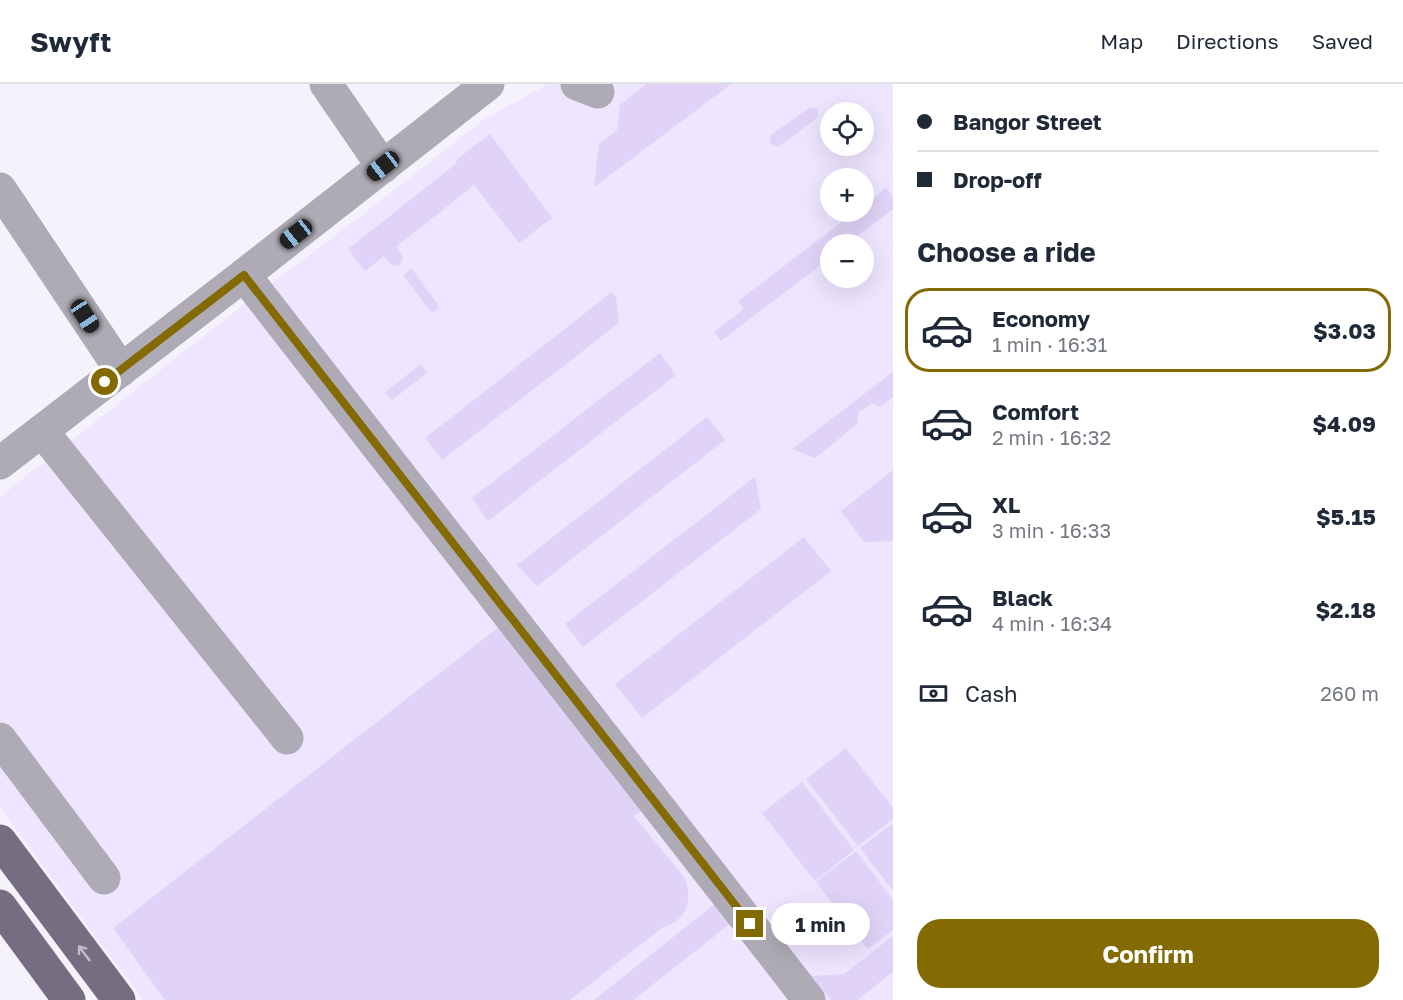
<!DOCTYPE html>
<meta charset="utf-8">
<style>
:root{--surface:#fff;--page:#f6f6f7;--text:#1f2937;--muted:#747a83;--line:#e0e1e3;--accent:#836a03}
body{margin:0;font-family:"Golos Text",sans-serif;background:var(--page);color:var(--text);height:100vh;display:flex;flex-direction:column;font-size:22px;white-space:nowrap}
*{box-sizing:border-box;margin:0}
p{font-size:20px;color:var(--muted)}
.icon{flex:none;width:33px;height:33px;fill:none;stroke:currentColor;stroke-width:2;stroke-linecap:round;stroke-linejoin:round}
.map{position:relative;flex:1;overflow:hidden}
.drawer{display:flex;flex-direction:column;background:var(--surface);width:510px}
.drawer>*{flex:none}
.hud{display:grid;align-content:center;height:132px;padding:0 24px;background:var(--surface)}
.tools{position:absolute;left:820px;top:18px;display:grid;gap:12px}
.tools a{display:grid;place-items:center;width:54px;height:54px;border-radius:50%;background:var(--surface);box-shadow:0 6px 24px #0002;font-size:30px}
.end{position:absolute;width:27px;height:27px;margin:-14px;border:8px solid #836a03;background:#fff;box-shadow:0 0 0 3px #fff}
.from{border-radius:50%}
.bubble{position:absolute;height:42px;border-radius:21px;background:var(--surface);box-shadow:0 6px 24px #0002;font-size:20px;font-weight:700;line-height:42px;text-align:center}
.car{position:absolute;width:18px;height:36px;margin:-18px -9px;border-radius:8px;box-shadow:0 0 4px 2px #0007;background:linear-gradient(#222 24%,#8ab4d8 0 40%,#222 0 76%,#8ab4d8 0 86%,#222 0)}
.hud b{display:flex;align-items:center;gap:21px;height:57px;font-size:22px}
.hud b+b{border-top:2px solid var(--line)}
.hud i{width:15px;height:15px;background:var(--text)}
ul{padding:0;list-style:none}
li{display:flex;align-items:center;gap:18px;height:84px;margin:0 12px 9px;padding:0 12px;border:3px solid transparent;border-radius:24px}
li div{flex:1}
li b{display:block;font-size:22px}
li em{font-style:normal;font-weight:700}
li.on{border-color:var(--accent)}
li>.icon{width:54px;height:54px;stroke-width:1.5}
h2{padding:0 24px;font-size:27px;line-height:72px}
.pay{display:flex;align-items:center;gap:15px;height:66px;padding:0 24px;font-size:22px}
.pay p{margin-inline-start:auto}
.action{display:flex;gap:12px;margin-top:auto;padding:12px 24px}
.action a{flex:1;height:69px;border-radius:24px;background:var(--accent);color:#fff;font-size:24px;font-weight:700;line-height:69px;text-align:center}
header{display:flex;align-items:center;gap:36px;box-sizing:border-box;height:84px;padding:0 30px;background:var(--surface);border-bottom:2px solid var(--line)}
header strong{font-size:28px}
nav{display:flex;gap:33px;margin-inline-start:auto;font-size:21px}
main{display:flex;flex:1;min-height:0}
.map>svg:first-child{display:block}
.built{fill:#eee5ff;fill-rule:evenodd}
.green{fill:#e0d3f7}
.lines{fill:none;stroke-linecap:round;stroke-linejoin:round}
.minor{stroke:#afabb6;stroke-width:33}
.major{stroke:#756e82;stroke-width:33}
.oneway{stroke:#c1bec7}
.route{stroke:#836a03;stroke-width:8}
</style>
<header>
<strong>Swyft</strong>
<nav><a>Map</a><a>Directions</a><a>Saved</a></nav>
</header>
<main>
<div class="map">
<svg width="893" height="916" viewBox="0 0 893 916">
<rect width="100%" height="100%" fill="#f5f2fc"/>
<path class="built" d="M548,0H893V916H144L97,855L0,723V413L247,218L374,122L469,47L483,36ZM831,28H864V62H831ZM831,94H864V128H831ZM831,160H864V194H831Z"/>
<g class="green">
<polygon points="646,0 731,0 594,103 599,60 617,46 620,21"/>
<polygon points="810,23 818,25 817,34 778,63 771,60 770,52"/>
<polygon points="490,50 552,134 519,159 474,101 396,163 403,173 400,181 392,182 384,172 365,187 348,165 457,79 456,76"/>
<polygon points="886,104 893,113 893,125 847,160 831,160 831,173 721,257 714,248 744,225 738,217 855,128 864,128 864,121"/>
<polygon points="412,185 439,222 436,227 431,228 403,191"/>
<polygon points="612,208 616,213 619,239 442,376 425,354"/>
<polygon points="660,269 676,291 488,437 472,414"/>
<polygon points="421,280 427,289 392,316 385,308"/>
<polygon points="893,288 893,313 880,323 872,319 859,328 857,340 815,374 792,365"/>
<polygon points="707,333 725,356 537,502 517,481"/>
<polygon points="893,386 893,457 864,458 841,427"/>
<polygon points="755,393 761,425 583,563 565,540"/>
<polygon points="804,453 831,487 642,634 615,600"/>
<path d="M505,538L649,722L634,732L684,793C694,813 687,838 663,843L570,916H165L113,844Z"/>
<polygon points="846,664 893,724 893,735 858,762 806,695"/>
<polygon points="802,698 854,766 815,797 762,729"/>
<polygon points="893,739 893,807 860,764"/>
<polygon points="856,767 893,816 893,846 868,865 816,798"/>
<polygon points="720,816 735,836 633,916 594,916"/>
<polygon points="893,852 893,888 857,916 831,916 812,892 844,890"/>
</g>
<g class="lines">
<g class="minor">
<polyline points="326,0 383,83"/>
<polyline points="577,0 598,8"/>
<polyline points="0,105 121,286"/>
<polyline points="244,191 809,916"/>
<polyline points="42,347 287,654"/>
<polyline points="0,379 244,191 488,0"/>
<polyline points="0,655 104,794"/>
</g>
<g class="major">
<polyline points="0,757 119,916"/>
<polyline points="0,822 69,916"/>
</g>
</g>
<defs><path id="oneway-shaft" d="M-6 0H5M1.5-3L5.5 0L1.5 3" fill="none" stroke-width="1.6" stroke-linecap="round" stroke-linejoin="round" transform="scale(1.5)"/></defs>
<use class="oneway" href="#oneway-shaft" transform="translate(84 869) rotate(-127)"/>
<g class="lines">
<polyline class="route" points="105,298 244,191 750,840"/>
</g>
</svg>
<div class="tools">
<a><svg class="icon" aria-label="locate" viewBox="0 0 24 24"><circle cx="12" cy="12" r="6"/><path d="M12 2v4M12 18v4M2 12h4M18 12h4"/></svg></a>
<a>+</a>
<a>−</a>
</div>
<i class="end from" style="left:105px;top:298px"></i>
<i class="end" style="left:750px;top:840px"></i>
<div class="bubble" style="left:771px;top:819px;width:99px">1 min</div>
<i class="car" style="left:383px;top:82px;rotate:232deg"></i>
<i class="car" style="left:296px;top:150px;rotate:232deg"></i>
<i class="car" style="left:85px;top:232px;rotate:147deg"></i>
</div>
<section class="drawer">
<div class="hud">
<b><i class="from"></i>Bangor Street</b>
<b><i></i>Drop-off</b>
</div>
<h2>Choose a ride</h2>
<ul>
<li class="on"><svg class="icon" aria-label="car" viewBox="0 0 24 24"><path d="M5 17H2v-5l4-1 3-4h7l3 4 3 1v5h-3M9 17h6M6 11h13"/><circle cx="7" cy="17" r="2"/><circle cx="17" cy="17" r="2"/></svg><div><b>Economy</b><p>1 min · 16:31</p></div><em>$3.03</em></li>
<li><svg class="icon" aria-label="car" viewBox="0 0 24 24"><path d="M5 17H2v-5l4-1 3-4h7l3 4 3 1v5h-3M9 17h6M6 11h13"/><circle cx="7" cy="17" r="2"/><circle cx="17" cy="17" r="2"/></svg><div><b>Comfort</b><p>2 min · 16:32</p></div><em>$4.09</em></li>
<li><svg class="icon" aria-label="car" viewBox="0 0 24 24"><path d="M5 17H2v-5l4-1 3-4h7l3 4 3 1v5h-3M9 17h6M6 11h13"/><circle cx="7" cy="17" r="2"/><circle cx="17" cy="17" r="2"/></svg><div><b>XL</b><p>3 min · 16:33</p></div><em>$5.15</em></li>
<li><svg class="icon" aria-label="car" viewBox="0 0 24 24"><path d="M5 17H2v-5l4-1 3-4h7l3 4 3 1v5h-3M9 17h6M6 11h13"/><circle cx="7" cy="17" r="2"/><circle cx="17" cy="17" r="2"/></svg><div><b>Black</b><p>4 min · 16:34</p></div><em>$2.18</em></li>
</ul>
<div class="pay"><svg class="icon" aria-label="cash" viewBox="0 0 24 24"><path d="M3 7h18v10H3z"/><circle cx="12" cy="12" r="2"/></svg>Cash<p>260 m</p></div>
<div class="action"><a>Confirm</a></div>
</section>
</main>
